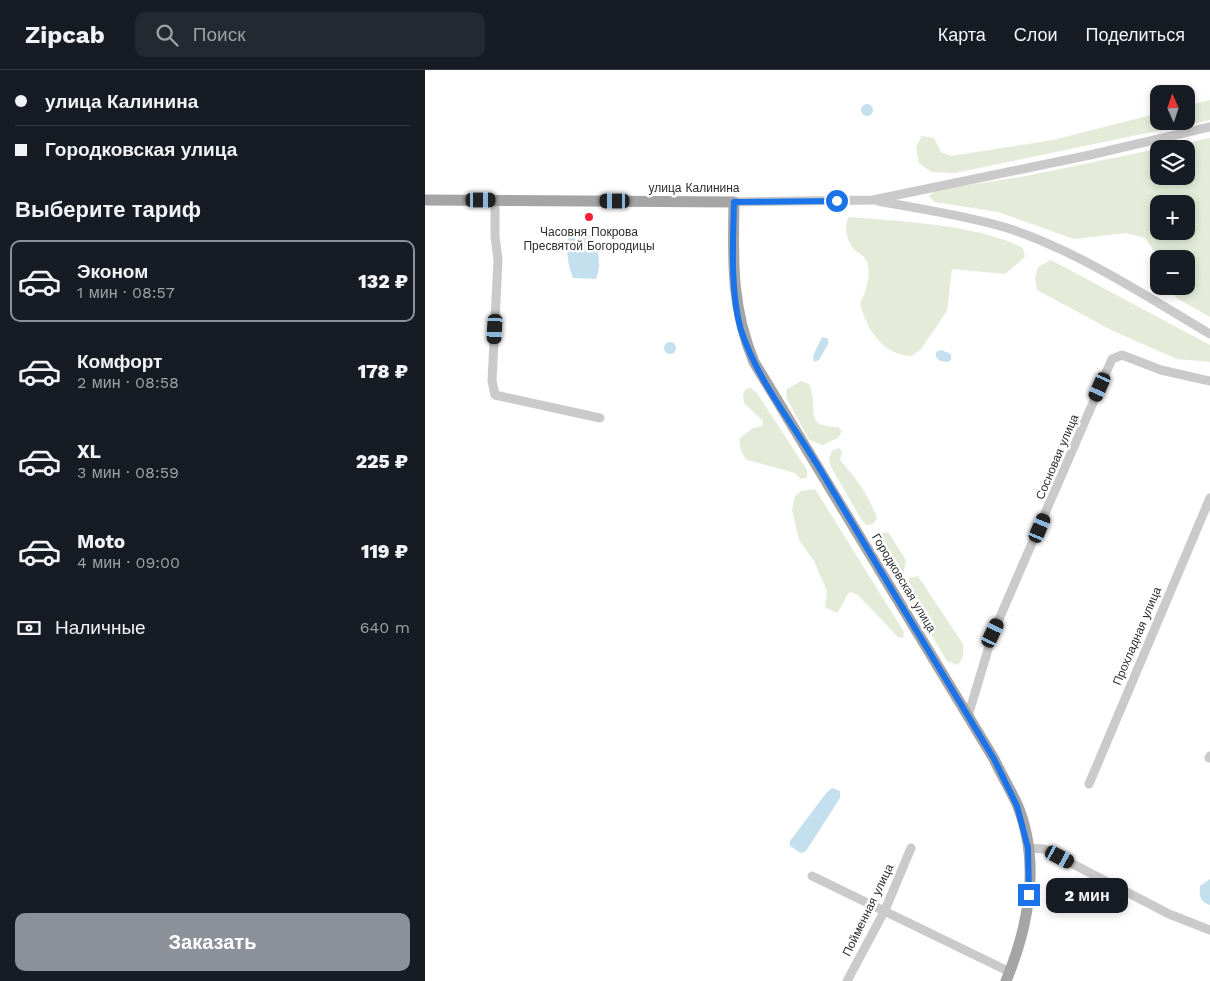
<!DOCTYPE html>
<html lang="ru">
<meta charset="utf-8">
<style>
:root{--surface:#171b24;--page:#242831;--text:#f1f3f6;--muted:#9ea1a6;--line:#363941;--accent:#8c9099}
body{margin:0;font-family:"Work Sans",sans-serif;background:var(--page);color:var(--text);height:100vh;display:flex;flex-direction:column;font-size:19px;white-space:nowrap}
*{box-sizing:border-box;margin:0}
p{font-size:16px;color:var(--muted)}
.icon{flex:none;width:28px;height:28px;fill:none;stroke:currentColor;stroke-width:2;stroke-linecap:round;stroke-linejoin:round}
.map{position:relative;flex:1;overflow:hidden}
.details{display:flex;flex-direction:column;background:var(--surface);width:425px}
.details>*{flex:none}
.guide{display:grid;align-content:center;height:110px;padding:0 15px;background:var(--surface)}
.needle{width:32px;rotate:357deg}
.controls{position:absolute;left:725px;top:15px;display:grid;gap:10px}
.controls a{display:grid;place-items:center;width:45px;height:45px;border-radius:10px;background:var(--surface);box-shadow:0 2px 8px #0003;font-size:25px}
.end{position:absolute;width:22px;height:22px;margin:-11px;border:6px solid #1a73e8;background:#fff;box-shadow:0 0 0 2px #fff}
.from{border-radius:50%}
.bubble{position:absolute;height:35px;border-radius:10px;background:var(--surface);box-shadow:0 2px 8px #0003;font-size:16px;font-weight:800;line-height:35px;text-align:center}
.car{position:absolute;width:15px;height:30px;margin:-15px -8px;border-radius:6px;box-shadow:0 0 4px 1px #0007;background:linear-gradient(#222 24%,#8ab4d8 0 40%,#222 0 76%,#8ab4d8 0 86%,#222 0)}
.guide b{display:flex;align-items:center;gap:18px;height:48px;font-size:19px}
.guide b+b{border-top:1px solid var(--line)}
.guide i{width:12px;height:12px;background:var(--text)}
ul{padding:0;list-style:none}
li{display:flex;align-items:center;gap:15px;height:82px;margin:0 10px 8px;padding:0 5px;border:2px solid transparent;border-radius:10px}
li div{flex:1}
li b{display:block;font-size:19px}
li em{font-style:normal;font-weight:800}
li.selected{border-color:var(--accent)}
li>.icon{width:45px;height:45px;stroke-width:1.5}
h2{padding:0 15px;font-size:22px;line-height:60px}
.pay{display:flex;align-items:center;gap:12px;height:55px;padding:0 15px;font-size:19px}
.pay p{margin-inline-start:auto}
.primary-button{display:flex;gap:10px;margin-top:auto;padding:10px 15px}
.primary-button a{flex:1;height:58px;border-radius:10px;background:var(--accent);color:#fff;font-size:20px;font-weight:800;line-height:58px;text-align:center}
header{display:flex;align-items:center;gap:30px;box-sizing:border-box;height:70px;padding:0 25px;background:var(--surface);border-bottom:1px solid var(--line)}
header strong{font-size:24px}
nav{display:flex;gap:28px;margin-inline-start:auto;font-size:18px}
.search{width:350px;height:45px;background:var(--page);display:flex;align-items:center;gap:12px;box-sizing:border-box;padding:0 18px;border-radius:10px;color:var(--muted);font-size:19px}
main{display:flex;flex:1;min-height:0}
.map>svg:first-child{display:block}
.green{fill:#e4ecd9;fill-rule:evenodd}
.water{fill:#c4dfee}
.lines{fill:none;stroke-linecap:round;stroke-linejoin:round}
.minor{stroke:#cacaca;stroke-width:9}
.major{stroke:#a5a5a5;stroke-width:11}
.route{stroke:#1a73e8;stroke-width:6}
.poi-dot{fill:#f42035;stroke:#fff;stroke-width:2}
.labels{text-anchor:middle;stroke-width:5;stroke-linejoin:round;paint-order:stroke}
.street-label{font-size:12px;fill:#2d2d2d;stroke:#fff}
.poi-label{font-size:12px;fill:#2d2d2d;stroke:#fff}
</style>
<header>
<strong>Zipcab</strong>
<div class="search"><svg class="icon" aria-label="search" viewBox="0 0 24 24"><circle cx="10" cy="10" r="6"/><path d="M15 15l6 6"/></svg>Поиск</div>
<nav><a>Карта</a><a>Слои</a><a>Поделиться</a></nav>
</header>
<main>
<section class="details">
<div class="guide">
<b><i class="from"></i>улица Калинина</b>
<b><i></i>Городковская улица</b>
</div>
<h2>Выберите тариф</h2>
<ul>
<li class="selected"><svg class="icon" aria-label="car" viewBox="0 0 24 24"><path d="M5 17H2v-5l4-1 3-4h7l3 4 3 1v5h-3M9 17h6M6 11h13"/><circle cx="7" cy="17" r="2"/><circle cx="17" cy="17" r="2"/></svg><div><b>Эконом</b><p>1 мин · 08:57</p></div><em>132 ₽</em></li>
<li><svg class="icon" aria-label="car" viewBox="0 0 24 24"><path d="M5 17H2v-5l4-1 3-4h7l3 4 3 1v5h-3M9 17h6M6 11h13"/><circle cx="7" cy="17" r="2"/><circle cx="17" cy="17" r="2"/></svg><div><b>Комфорт</b><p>2 мин · 08:58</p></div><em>178 ₽</em></li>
<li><svg class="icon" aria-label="car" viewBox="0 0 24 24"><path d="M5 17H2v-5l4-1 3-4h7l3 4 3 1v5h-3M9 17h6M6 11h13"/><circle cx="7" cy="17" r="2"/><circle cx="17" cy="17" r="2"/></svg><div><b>XL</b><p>3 мин · 08:59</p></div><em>225 ₽</em></li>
<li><svg class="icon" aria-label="car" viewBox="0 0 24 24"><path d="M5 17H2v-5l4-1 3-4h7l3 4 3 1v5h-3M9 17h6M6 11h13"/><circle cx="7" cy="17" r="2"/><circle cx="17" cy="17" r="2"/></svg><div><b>Moto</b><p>4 мин · 09:00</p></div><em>119 ₽</em></li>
</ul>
<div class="pay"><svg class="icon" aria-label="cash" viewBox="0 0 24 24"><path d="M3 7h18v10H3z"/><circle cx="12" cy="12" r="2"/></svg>Наличные<p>640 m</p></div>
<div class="primary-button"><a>Заказать</a></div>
</section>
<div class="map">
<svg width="785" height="911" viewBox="0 0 785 911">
<rect width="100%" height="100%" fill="#fff"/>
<g class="green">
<polygon points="785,30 785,50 530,103 506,102 494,93 491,77 497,66 509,68 516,82 526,86 628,70 734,43 734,51 761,51 761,36"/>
<path d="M785,68V247L753,229L742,216H761V189H734V207L730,204L731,184L720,168L701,163L649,169L573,142L509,132L504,126L512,120L601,106ZM734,79H761V106H734ZM734,134H761V161H734Z"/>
<path d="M424,147C473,151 556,155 598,178L600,187L580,204L527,199L522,241L496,279L487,286C457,285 442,259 435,234C441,221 449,200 439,187C437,184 432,183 430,180C422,172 418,157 424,147Z"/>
<polygon points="626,190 785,275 785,292 752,289 688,261 612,220 610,207 613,197"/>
<path d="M376,311L384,314C395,337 376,357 413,357L417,361L413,368L397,375L384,370L361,327L362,319Z"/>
<path d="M326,318L332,323L382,400V408L376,409L370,403L322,390C316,383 314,377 315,368L328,358L337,356L338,351L319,333L318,324L321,319Z"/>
<path d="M414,378L417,382L415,390C431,408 444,425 452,448L448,454L441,455L436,449L406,397L404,388L407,381Z"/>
<path d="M390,419L479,562L478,568L473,567L433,525L425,522C419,528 418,536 412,543L400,537L402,521L389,491L374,470L367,440L370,426L376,421Z"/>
<path d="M463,462L481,490L478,507L471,509C463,496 445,477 456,463Z"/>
<polygon points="493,506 538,574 538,587 533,595 522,591 482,524 481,515 485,508"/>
</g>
<g class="water">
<circle cx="442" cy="40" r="6"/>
<path d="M145,159L169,166C173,182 177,193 171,209L148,208C142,193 140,175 145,159Z"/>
<polygon points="397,267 403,269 403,274 394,290 389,292 388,286"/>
<circle cx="245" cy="278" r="6"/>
<polygon points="516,280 526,284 526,290 523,292 515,291 511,287 511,282"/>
<polygon points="407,718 415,721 415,728 381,781 376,783 365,776 365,771 402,722"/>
<path d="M785,809V835C775,832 774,826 775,816Z"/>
</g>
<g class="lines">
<g class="minor">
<polyline points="70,130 70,166 73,190 67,311 70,325 175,348"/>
<path d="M453,131C495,139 538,145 579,157C648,178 723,227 785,264"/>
<polyline points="309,132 448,130 665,85 785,57"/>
<polyline points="543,646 568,563 687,289 697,285 736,300 785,311"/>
<polyline points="784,688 785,686"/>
<polyline points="664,714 785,428"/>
<polyline points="603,778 619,779 744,844 785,860"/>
<polyline points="387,806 585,902"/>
<polyline points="422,911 460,840 486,778"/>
</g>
<path class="major" d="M0,130L309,132C308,190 306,237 329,292L569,689C576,704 585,719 592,734C616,791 604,856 581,911"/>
</g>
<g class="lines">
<path class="route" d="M412,131L309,132C308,171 305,222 316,260C333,312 369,355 396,401C453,497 511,594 569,689L592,736L603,778L604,825"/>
</g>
<circle class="poi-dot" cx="164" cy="147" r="5"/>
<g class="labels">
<g class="street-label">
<text x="269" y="122">улица Калинина</text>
<text transform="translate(632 387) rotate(-67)" y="4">Сосновая улица</text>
<text transform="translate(479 513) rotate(59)" y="4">Городковская улица</text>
<text transform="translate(712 566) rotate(-67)" y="4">Прохладная улица</text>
<text transform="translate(443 840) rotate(-64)" y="4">Пойменная улица</text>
</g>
<g class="poi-label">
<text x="164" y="166">Часовня Покрова<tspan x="164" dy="14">Пресвятой Богородицы</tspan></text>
</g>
</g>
</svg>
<div class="controls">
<a><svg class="needle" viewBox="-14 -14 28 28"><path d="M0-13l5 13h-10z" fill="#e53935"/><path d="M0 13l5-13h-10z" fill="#9ea1a6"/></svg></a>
<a><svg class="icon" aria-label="layers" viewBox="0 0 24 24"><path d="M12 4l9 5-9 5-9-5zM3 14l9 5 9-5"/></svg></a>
<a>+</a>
<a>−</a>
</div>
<i class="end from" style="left:412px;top:131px"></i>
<i class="end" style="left:604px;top:825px"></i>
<div class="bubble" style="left:621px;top:808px;width:82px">2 мин</div>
<i class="car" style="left:56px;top:130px;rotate:90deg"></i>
<i class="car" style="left:190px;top:131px;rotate:270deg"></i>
<i class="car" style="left:70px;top:259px;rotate:183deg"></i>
<i class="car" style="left:675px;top:317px;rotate:204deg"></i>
<i class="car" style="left:615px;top:458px;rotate:23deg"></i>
<i class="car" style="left:568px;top:563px;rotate:25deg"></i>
<i class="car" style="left:635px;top:787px;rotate:118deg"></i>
</div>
</main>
